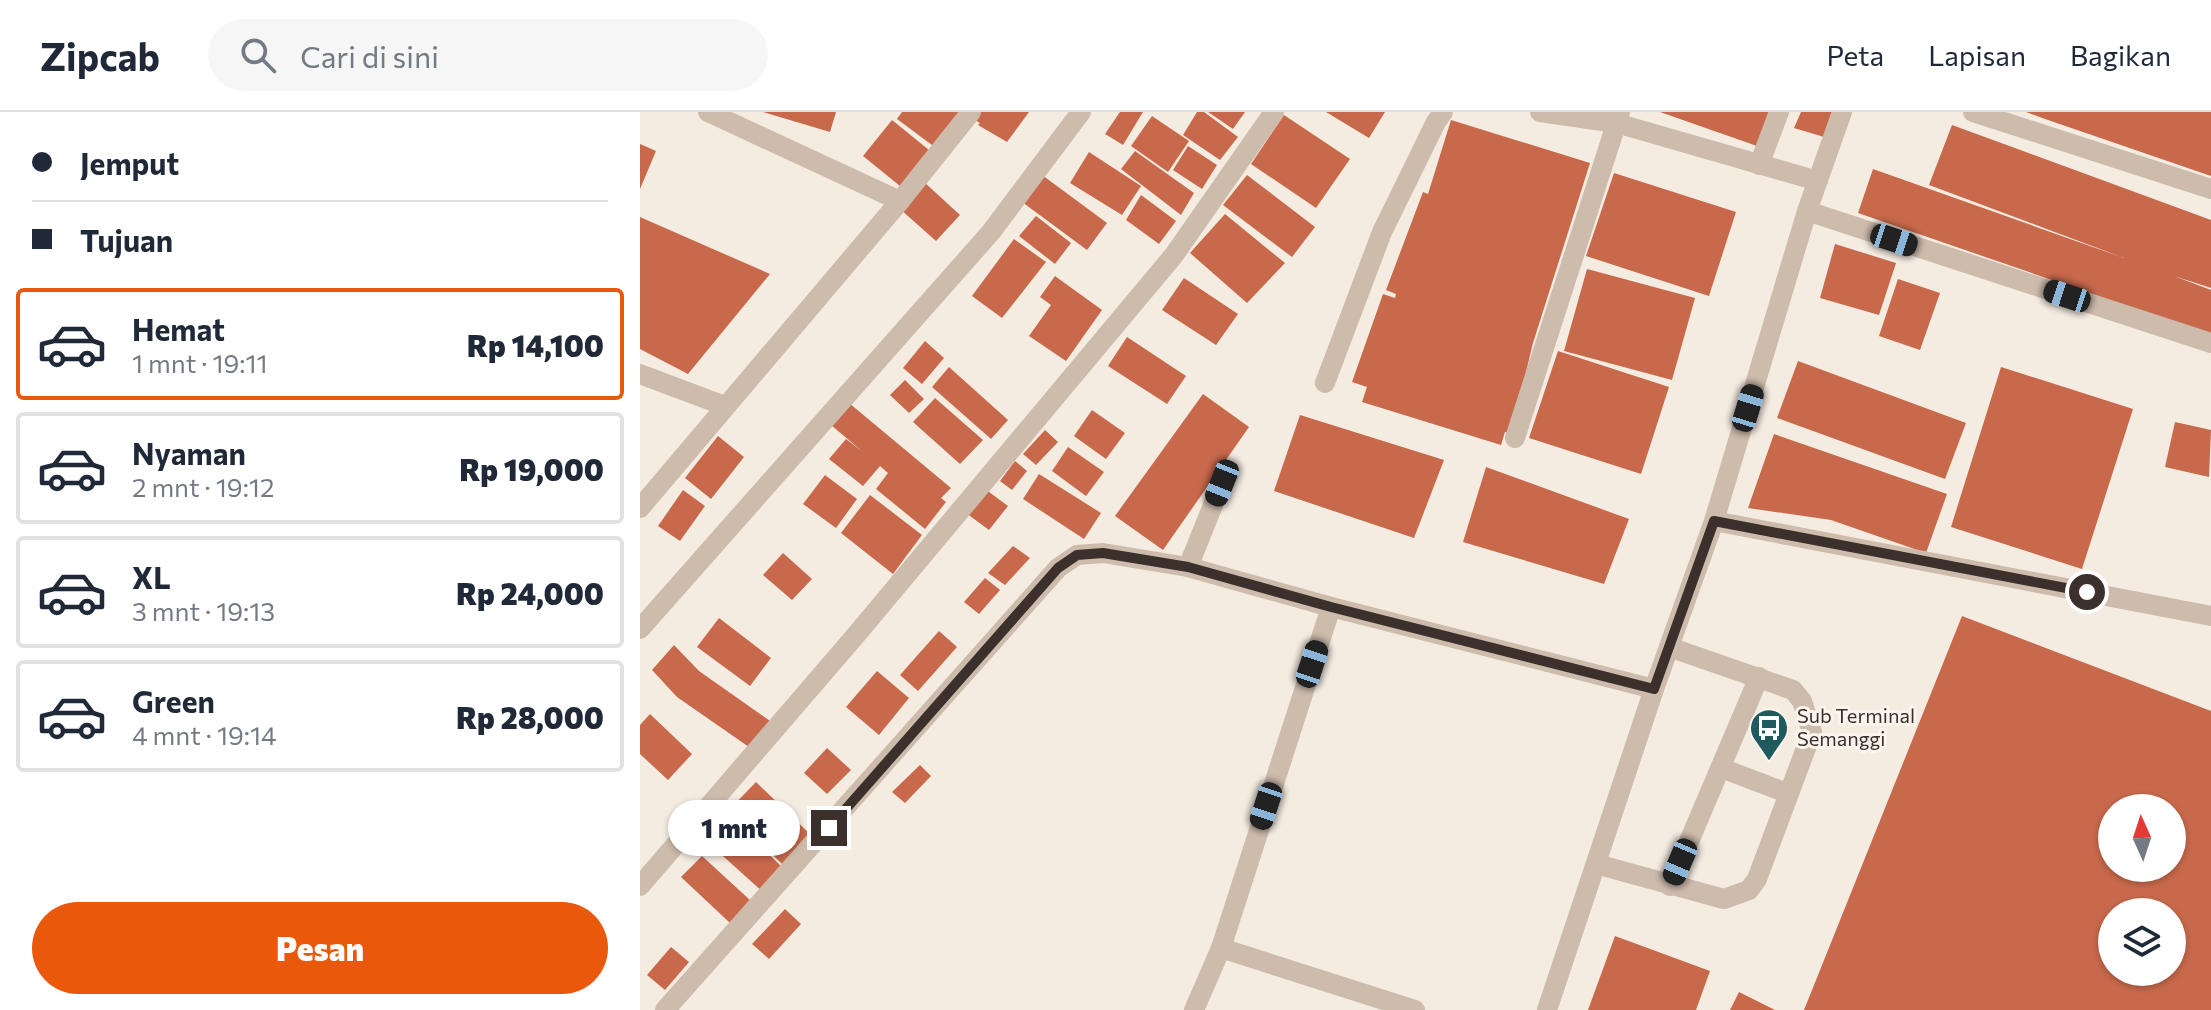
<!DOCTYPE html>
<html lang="id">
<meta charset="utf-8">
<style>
:root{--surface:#fff;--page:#f6f6f7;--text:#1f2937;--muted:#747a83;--line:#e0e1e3;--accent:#ea580c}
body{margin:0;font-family:Commissioner,sans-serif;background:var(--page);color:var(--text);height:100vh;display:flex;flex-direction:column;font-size:30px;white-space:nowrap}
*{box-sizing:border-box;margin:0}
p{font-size:26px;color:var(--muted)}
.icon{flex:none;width:44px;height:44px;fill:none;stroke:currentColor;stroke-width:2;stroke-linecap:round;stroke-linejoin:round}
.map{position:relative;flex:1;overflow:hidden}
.side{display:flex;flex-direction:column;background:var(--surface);width:640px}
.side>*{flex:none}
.guide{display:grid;align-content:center;height:176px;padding:0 32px;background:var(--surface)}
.needle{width:52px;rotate:357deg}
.buttons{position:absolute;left:1458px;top:682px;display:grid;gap:16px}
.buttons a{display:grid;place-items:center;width:88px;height:88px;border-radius:50%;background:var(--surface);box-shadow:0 2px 6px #0004;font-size:40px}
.end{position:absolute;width:36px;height:36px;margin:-18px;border:10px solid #3b302b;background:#fff;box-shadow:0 0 0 4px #fff}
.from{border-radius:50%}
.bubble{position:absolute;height:56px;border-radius:28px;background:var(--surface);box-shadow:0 2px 6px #0004;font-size:26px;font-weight:800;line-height:56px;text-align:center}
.car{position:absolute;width:24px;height:48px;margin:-24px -12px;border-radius:10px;box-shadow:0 0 6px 2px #0007;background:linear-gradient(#222 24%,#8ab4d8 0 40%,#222 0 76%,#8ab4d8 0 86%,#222 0)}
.guide b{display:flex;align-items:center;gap:28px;height:76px;font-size:30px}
.guide b+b{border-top:2px solid var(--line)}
.guide i{width:20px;height:20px;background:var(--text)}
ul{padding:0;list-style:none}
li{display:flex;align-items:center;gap:24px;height:112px;margin:0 16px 12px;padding:0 16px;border:4px solid var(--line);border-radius:8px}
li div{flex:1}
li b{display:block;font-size:30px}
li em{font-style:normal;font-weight:800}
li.current{border-color:var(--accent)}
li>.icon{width:72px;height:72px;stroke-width:1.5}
.button{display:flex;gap:16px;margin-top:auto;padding:16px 32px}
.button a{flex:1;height:92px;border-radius:48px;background:var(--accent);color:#fff;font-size:32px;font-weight:800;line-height:92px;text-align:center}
header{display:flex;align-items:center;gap:48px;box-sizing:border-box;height:112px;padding:0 40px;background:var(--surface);border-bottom:2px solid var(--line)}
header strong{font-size:38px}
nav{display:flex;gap:44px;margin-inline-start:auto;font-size:28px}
.search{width:560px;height:72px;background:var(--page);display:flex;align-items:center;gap:20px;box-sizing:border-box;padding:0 28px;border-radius:44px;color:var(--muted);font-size:30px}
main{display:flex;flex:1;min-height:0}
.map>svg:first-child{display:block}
.building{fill:#c8694b;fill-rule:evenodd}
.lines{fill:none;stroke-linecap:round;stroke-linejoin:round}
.minor{stroke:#cdbbac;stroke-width:20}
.route{stroke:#3b302b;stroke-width:10}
.labels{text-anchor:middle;stroke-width:6;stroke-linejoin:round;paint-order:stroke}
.poi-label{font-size:20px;fill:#3b302b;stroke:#fbf5ee;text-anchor:start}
</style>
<header>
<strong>Zipcab</strong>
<div class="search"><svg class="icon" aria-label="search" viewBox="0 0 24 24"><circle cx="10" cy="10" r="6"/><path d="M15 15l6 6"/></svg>Cari di sini</div>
<nav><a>Peta</a><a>Lapisan</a><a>Bagikan</a></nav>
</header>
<main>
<section class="side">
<div class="guide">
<b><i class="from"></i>Jemput</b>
<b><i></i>Tujuan</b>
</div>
<ul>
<li class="current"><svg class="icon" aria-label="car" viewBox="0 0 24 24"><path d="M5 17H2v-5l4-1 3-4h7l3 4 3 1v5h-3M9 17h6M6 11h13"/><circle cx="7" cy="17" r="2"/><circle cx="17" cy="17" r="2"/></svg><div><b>Hemat</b><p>1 mnt · 19:11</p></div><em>Rp 14,100</em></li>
<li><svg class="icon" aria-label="car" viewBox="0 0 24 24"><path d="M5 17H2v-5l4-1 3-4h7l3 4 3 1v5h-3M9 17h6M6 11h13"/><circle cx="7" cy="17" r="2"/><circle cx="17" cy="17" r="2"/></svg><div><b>Nyaman</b><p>2 mnt · 19:12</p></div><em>Rp 19,000</em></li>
<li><svg class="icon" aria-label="car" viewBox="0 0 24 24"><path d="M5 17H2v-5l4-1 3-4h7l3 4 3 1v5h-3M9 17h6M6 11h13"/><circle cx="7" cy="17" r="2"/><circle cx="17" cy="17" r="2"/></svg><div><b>XL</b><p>3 mnt · 19:13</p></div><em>Rp 24,000</em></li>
<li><svg class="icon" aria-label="car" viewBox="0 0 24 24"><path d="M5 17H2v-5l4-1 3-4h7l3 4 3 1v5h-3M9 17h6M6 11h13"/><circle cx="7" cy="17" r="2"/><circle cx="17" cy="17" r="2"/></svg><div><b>Green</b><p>4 mnt · 19:14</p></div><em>Rp 28,000</em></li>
</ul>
<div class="button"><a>Pesan</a></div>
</section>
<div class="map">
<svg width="1571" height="898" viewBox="0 0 1571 898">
<rect width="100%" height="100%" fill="#f4ebe1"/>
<g class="building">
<polygon points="123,0 196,0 190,20"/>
<polygon points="262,0 329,0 300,39 257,7"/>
<polygon points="341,0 389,0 367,30 338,13 340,11 335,8"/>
<polygon points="480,0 503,0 483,33 465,22"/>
<polygon points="557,0 564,0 598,25 580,48 543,23"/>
<polygon points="568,0 605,0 593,17"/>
<polygon points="686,0 745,0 729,26"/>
<polygon points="1020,0 1129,0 1117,34"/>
<polygon points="1161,0 1193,0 1184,25 1154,16"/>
<polygon points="1386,0 1571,0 1571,64 1408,8"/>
<polygon points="644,3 710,47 676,96 611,52"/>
<polygon points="512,4 549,29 528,60 491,34"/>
<polygon points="252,8 289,38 260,74 223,44"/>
<polygon points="811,8 950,51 893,231 871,322 865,320 861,333 722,290 727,275 712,270 743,182 755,186 756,182 746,178 783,80 788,82"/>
<polygon points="1312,13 1571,108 1571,176 1534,164 1571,178 1571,223 1218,101 1233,57 1484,146 1289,73"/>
<polygon points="0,32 16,39 0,77"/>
<polygon points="548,34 577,53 562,77 533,58"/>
<polygon points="495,39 554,81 541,103 481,57"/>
<polygon points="449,40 501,74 482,103 430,71"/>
<polygon points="398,60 467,111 447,138 378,87"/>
<polygon points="974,61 1096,100 1069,184 946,144"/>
<polygon points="607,63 675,115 652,145 583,93"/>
<polygon points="284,70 320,103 296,129 260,97"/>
<polygon points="501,83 536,109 519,132 486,108"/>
<polygon points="585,102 645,151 607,191 550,141"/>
<polygon points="396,104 431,131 415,152 379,124"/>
<polygon points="0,105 130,162 48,262 0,237"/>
<polygon points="374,127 406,150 362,206 332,184"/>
<polygon points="1195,132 1256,151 1239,203 1180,186"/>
<polygon points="947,157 1055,186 1032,268 924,239"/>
<polygon points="415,164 462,198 426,249 389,224 411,193 400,185"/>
<polygon points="544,166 598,202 576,233 522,198"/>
<polygon points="1258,167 1300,181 1280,238 1239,224"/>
<polygon points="487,225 546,264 527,292 468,254"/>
<polygon points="285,229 304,246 282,272 263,256"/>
<polygon points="918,239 1029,275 1001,362 889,326"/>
<polygon points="1158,249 1326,311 1305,367 1137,306"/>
<polygon points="309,255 368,308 351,327 292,275"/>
<polygon points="1361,255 1493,297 1442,457 1311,415"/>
<polygon points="265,268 284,287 269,301 250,283"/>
<polygon points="563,282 609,315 523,438 475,404"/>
<polygon points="295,286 343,328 320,352 273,310"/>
<polygon points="209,291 311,376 301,386 306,390 285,417 236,377 248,361 240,354 223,374 189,347 206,327 223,340 191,313"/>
<polygon points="452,298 485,321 466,347 434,324"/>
<polygon points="660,303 804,348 774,426 634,379"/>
<polygon points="1535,310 1571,318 1569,365 1525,355"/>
<polygon points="405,318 418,330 396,353 383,342"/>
<polygon points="1134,322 1307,382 1286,441 1191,408 1108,396"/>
<polygon points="78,324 104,345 71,387 45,366"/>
<polygon points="428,335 464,360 446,384 412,359"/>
<polygon points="375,349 387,359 372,378 360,369"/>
<polygon points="846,355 989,407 964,472 823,430"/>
<polygon points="399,362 461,401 444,427 383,387"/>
<polygon points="185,363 217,387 196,416 163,392"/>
<polygon points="345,377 368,394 349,418 326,401"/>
<polygon points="43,378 65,394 40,429 18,414"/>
<polygon points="230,383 282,423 253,462 201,421"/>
<polygon points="373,434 390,446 365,473 348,461"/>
<polygon points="143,441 172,467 152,488 123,463"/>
<polygon points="345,466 360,478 339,502 324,490"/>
<path d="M1322,504L1571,599V898H1164ZM1472,696H1532V756H1472ZM1472,800H1532V860H1472Z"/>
<polygon points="79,506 131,546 110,574 57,535"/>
<polygon points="299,519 317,535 278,579 260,563"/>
<polygon points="34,533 59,559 130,609 109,635 37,585 12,558"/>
<polygon points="237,559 269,586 239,623 206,595"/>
<polygon points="10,602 52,642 28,668 0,642 0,613"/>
<polygon points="187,636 211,658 187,682 164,661"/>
<polygon points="280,653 291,664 265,691 252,680"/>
<polygon points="116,670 172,724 143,753 88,699"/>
<polygon points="87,701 145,758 124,781 64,727"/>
<polygon points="62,744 111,789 90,811 41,765"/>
<polygon points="145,797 161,812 129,847 112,832"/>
<polygon points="975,824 1070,859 1056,898 948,898"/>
<polygon points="31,835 49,850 25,878 7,863"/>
<polygon points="1099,880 1135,898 1090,898"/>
</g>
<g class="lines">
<g class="minor">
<polyline points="900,0 976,11 1178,69"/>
<polyline points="1333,0 1571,77"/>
<polyline points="1119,53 1139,0"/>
<polyline points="260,89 331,0"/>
<polyline points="1167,99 1571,231"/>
<polyline points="0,262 85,294"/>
<polyline points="685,271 742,120 796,10 803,0"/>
<polyline points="875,326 980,0"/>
<polyline points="0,396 260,89 68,0"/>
<polyline points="1074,409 1571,504"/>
<polyline points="548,455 582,371"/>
<polyline points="0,517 351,120 441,0"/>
<polyline points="1081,656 1147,681"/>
<polyline points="956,752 1084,787 1109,778 1117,767 1172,620 1162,589 1153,578 1029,535"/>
<polyline points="0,774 216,523 534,143 634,0"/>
<polyline points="1030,774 1119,565"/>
<polyline points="581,836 775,898"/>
<polyline points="25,898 418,456 437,443 463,441 548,455 691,495 1014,577"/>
<polyline points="554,898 581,836 691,495"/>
<polyline points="907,898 1014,577 1074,409 1167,99 1202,0"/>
</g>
</g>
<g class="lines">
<polyline class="route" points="189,716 418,456 437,443 463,441 548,455 691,495 1014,577 1074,409 1447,480"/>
</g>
<defs>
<symbol id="bus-pin" viewBox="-11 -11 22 30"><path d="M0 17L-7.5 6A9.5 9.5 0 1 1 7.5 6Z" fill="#1f5a5e" stroke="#fbf5ee"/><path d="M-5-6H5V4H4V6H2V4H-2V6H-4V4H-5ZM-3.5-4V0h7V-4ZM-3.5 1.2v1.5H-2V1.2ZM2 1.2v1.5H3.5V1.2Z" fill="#fff"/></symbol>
</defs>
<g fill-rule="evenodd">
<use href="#bus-pin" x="1107" y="594" width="44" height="60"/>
</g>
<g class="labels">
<g class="poi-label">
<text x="1157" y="611">Sub Terminal<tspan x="1157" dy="23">Semanggi</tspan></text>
</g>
</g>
</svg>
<div class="buttons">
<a><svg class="needle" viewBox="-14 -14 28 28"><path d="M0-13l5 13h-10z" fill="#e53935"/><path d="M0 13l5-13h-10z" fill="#747a83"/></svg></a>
<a><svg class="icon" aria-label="layers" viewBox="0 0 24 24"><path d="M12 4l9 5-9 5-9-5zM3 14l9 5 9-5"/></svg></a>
</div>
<i class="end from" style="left:1447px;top:480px"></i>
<i class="end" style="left:189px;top:716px"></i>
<div class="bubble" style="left:28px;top:688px;width:132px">1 mnt</div>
<i class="car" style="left:1254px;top:128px;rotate:108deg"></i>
<i class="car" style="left:1427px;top:184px;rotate:288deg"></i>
<i class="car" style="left:1108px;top:296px;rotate:17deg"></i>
<i class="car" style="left:582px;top:371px;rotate:202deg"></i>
<i class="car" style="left:672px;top:552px;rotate:18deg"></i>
<i class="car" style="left:626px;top:694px;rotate:198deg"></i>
<i class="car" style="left:1040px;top:750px;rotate:203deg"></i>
</div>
</main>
